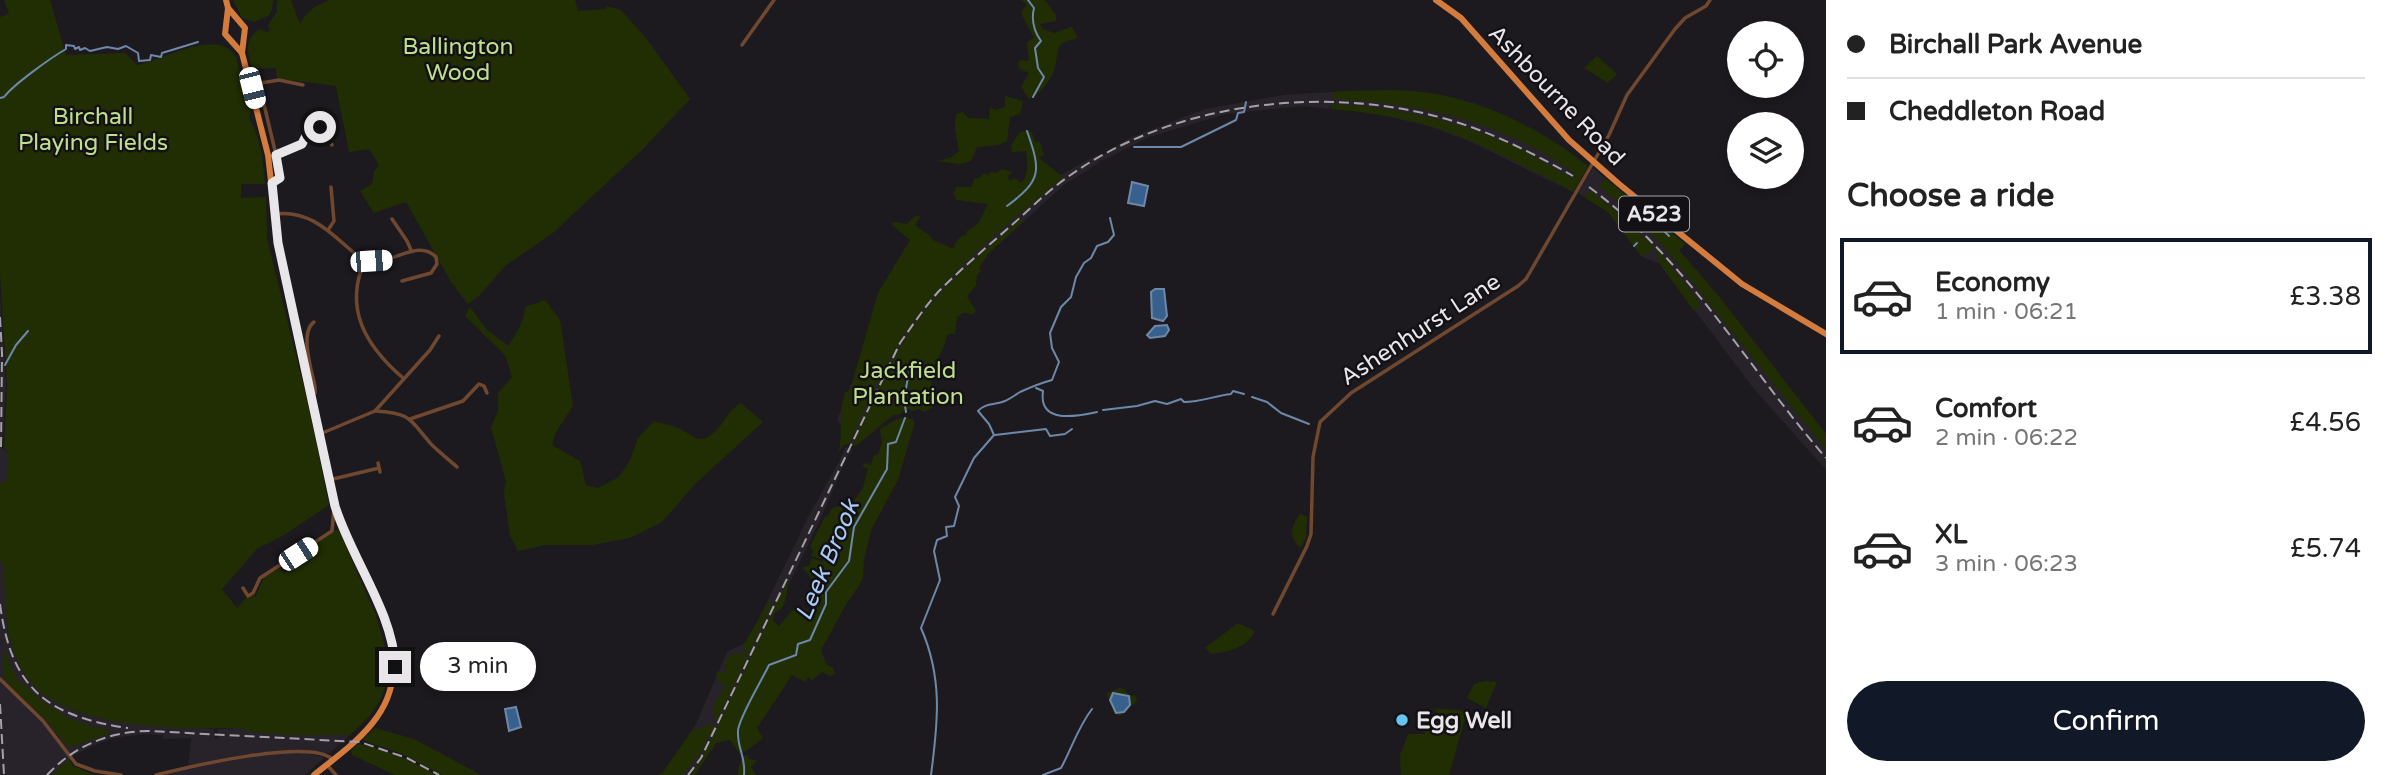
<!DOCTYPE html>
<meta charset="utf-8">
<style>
:root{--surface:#fff;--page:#f2f2f2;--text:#222;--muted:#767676;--line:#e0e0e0;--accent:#111827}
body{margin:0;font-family:"Varela Round",sans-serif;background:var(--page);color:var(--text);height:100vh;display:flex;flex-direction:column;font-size:26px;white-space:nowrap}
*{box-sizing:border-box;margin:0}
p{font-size:23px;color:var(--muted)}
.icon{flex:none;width:38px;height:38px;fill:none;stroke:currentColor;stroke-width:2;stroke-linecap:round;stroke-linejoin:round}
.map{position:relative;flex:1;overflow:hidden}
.sheet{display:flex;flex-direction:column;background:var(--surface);width:560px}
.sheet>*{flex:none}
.top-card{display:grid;align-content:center;height:154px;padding:0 21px;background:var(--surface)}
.tools{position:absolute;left:1727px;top:21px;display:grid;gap:14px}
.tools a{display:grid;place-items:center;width:77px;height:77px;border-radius:50%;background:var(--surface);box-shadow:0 4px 10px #0003;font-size:35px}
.end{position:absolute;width:32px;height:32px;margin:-16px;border:9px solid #e8e6e9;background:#111;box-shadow:0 0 0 4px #111}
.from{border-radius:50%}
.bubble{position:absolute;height:49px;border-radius:24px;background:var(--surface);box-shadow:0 4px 10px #0003;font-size:23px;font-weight:600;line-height:49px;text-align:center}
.car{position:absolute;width:21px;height:42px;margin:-21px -10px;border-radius:9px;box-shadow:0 0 5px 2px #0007;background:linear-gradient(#fff 24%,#345 0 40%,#fff 0 76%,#345 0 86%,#fff 0)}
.top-card b{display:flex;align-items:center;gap:24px;height:66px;font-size:26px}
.top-card b+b{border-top:2px solid var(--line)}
.top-card i{width:18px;height:18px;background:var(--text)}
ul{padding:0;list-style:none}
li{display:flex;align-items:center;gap:21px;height:116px;margin:0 14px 10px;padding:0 7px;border:4px solid transparent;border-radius:0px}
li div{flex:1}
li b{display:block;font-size:26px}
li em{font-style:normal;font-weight:600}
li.current{border-color:var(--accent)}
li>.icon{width:63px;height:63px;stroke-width:1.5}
h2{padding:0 21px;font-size:32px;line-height:84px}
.action{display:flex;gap:14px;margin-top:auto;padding:14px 21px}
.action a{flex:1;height:80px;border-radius:42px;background:var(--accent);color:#fff;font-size:28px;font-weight:600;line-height:80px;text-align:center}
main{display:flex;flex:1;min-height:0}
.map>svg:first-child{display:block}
.built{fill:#28222b}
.green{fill:#212e03}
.water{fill:#38608d;stroke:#6d88a9;stroke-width:2}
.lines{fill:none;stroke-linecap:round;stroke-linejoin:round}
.stream{stroke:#6d88a9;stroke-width:2}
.minor{stroke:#6f482f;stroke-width:3.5}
.trunk{stroke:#d47c3e;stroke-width:6}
.rail{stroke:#a4a2a6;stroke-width:2;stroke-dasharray:10 5;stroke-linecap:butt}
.route{stroke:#e8e6e9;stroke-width:9}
.poi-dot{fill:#69c3f1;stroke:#141116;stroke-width:2.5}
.labels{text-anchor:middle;stroke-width:5;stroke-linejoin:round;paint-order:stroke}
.shield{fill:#141116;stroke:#a8a6aa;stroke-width:2}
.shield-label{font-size:21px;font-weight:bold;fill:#e8e6e9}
.park-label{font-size:23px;fill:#bfe08b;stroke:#141116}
.street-label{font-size:23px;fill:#e8e6e9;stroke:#141116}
.poi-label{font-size:23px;font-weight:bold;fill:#e8e6e9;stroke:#141116;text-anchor:start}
.water-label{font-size:24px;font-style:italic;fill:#a9ccf5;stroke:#141116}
</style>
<main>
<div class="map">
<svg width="1826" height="775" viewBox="0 0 1826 775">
<rect width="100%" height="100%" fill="#1d1a1f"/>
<g class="built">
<polygon points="1347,91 1412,91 1473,103 1513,120 1553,142 1588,166 1573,192 1469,141 1429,126 1374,113 1331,109 1331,106 1329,109 1303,106 1226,114 1149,137 1102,161 1101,159 1097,164 1064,185 989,253 857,444 846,442 843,427 837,420 859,364 879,334 1059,176 1097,155 1101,156 1127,139 1205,109 1283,95"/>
<polygon points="1593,168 1685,244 1679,250 1721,299 1826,436 1826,470 1754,389 1660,264 1642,257 1608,212 1578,193"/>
<polygon points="0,293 6,385 2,448 8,453 8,481 0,483"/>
<polygon points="845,447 853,449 846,459 821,518 761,642 718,738 695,775 663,775 696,724 727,652 745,643 750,637 808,517 841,458"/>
<polygon points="0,562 4,562 7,627 12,648 18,663 26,677 38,688 75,711 106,720 214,729 215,739 218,738 218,729 269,726 352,730 350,735 330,753 288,750 325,757 305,775 166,775 165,771 188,766 191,738 163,739 163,735 145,734 114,738 92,746 73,756 52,775 0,775"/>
</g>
<g class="green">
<path d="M4,0H50L66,55L125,53L137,65C163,61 217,26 236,57L251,111L249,119C261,137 263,161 265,184H241V198L266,197L267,239L309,408L329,505L284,535L257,549L222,589L237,608L248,596H256L264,577L279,568L283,573L296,567L297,557L338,529L375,613L385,647L389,650C390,689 380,710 350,735C321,735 290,736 260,733C251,733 243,728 234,728C176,729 62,730 25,675C3,642 5,600 4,562H0V483L8,480V453L4,448L7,385L0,274V17L9,14Z"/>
<polygon points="233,0 273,0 272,10 268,16 254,22 242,18"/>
<path d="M277,0H291L300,24C307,11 316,5 330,0H575L578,11L606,9L607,6L621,10L646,38L690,99L643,149L554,232L505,266L480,295L468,304L451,282L406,202L374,213L360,191L372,184L374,171L379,165L369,149L349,152L336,86L277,78L276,68L252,69C248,53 243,39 260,29L266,32L270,31L268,25L277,12Z"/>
<path d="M1021,0H1045L1056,15V21L1040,24L1043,29L1054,33L1072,27L1077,36L1076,39C1053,42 1059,52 1055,68C1050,82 1042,92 1029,99L1021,87L1029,73L1020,69L1018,64L1021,60L1029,61L1027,42L1034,38L1021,13L1027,4Z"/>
<polygon points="1597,56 1617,74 1608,83 1584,68"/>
<path d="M1347,91C1368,91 1390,89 1411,91C1474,95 1539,127 1588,166L1573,192C1531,169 1472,138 1426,125C1395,116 1364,112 1331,109L1332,104C1397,107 1461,121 1520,149C1537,158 1554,168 1572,178L1575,174C1508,123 1416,102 1333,99V92Z"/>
<polygon points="1005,96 1023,101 1020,114 1010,117 1007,141 999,145 977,147 971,161 960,164 937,161 950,158 959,151 955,129 956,114 963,112 968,118 989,119 990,107 995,110 1005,107"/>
<path d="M1028,130L1032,133L1035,142H1040L1044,155L1039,158L1063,177C1005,227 939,277 899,343C879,375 865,410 849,444L844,445L839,451C843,431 838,412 845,393L850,390L878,293L910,240L891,224L895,222L907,224L914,217L922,215L915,224C919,231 929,232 933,240L954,249L955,244L960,237L966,235L967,231L978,224L988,204L956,200L954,193L956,187H972L974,179L980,178L984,173L988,176L990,172L996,173L1002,169L1012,172L1008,176L1009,181L1015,178L1021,183C1029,175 1028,162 1026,151L1012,152L1011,145L1020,132Z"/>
<polygon points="1605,178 1685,244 1679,250 1721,299 1826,434 1826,450 1664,247 1632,213 1599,186"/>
<polygon points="1589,190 1623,217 1655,248 1642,257 1608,212 1585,198"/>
<path d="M1019,220H1025L989,253L979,268L981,271L977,275L976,285L967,297L976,310L974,314L963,313L957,317L955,334H948C945,340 944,350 939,356V363H936L934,377L931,380L932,393L935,401L934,406L925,412L919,409L912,411L905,408L901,414L893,415L856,446L853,445C869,407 886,367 909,333C938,288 980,255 1019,220Z"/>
<polygon points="1659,251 1698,300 1700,306 1694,311 1660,264 1656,255"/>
<path d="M545,300L560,320L573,406L556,432L552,445L580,461L586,485L598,488L619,477L630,460L638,438L654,421C661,423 669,425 676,427C694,434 699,450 719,427C727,418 729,410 741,403L763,422L696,483L662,522L630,538L592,545H546L518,551L510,536L504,493L506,481L491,427L498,411V393L512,377L505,355L465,316L470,307L487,330L509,346C515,333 525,322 525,307Z"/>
<path d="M906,417L914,420V425L898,480L872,528L864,559L863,577L860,584L845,606L821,650L826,664L833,668L835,674L830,676L822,672L811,681L808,676L806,682L792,675L757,728L763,738L745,752L739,753L730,740L716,743L695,775H690L702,759L786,584L788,585C787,595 785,610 774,613L773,621L779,626L791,612L797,607H803L807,610L812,609C812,602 816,597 816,592C817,583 807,572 802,568L810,565L811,558L823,562V560L811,556L813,551L810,546L825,517L828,516L832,508L842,505L843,510L849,513L853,512L851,505L863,488L868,468H864L863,465L865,463L871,465L874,455L878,454L882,443L880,429L895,420Z"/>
<path d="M1300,514L1307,516L1306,537L1301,548C1288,539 1291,525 1300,514Z"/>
<polygon points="769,601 773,603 718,718 714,719 714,704 725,688 716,676 717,672 724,673 726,668 723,662 727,661 729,655 745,653 746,649 743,646"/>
<path d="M1238,623L1255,631C1245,649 1230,651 1211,654L1205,648Z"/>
<polygon points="3,648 18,680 46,704 72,720 113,732 69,748 44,718 11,687 4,677"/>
<polygon points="1484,681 1497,682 1486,708 1467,698 1474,684"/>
<polygon points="1120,688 1124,689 1130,696 1135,695 1137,701 1120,716 1114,713 1110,701 1115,709 1128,696 1108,698 1107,693"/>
<polygon points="1431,708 1467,711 1449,775 1401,775 1400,755 1408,734 1425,734 1424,724 1438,722 1436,710"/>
<polygon points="710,723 714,727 702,751 682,775 658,775 663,772 693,729 701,729"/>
<polygon points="375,728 414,739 481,775 442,775 405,755 362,740"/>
<path d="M358,744C387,750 411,761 436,775H395L352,755L351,751Z"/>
<polygon points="748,755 749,759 757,760 751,767 756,775 738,775 738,769 743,756"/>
<polygon points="69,759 73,766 94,775 52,775"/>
</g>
<g class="water">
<polygon points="1132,182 1148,186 1144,206 1128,203"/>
<polygon points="1155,289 1164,289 1167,316 1163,321 1152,318 1151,292"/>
<polygon points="1167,325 1169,330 1165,336 1150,338 1147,335 1155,326"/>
<polygon points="1113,693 1129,696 1130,705 1124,712 1116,713 1110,700"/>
<polygon points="516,707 521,727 509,731 505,709"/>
</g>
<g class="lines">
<g class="stream">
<path d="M1028,0L1034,8C1031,20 1034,31 1041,41L1035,48L1038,68L1044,77L1033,97"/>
<path d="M0,98L4,97C14,84 52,57 66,49V45L74,46L75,49L79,47L80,50L85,48L90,51L107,47L118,49L126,46L138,53L139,61L150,60L151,55L161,57L162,53L198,42"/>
<polyline points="1134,147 1181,147 1236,120 1238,113 1244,112 1246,102"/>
<path d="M1007,206C1042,180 1041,171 1027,131"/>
<polyline points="1643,213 1656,223"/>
<polyline points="1656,226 1657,224 1669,236"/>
<polyline points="1634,246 1637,243"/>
<polyline points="5,365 16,345 28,331"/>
<path d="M1036,388L1043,391C1038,425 1078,416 1097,412"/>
<polyline points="1252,397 1267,402 1281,413 1309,424"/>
<path d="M1103,410L1137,406L1155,401L1167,404L1181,399L1184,402C1201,402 1214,396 1231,394L1233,391L1244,394"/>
<polyline points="906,412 904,399 909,372"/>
<polyline points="995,435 1046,429 1050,436 1065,434 1072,429"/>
<path d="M744,775C746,757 737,748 738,731C738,719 763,678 769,665L796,655L798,644L810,640L826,604V592L849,561L854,527L887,469L888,444L896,442L905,418"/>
<path d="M931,775C938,722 943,678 921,628L940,580L934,551L937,540L947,536L946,527L954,526L959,506L955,497L974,458L994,435L989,424L978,411C985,403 995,405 1005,401C1010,399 1015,395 1020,392C1031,387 1041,383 1052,380L1059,362L1052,348L1050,333L1061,307L1071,297L1076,277L1084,263L1091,258L1097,246L1108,242L1114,235L1110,218"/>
<path d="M1043,775L1061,768C1072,748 1078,727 1092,709"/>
</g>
<g class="minor">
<polyline points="742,45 774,0"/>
<polyline points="252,88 257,89 261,92 278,163 280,178 272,183"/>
<polyline points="259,90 261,83 279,80 303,85"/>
<path d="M269,158L302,144L311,125C323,123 328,135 332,145"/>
<path d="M275,214C305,210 325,227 346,246C352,251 357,257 364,259C390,269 416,237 436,257L437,264L431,273L402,281"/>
<polyline points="392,219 407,241 411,250"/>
<polyline points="328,230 334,221 331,187"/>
<path d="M365,260C343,309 366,346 403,378"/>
<path d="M311,394L315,393V387C312,371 299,333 314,322"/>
<path d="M375,411C412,413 409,419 431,444C439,452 448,459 457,467"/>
<polyline points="410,419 463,401 479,384 484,386 487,393"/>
<polyline points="320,434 375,411 430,350 439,336"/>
<polyline points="378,463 380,472"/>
<polyline points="329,480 379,468"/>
<polyline points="243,588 248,596 253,593 260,578 332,531 334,508"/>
<polyline points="1273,614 1307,546 1311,534 1313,457 1320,422 1351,393 1518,286 1526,279 1609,135 1627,95 1675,29 1685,18 1706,6 1710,0"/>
<polyline points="0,679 43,721 76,764 95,771 121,775"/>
<polyline points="328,766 336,775"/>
<path d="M156,775C188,767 309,738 332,759"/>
</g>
<g class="trunk">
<polyline points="226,0 228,8 245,28 242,53"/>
<polyline points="1436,0 1461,18 1569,140 1619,184 1742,284 1826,334"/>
<path d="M228,8L225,34L242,53L268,155L278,243L335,506C355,572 425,650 377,717C362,739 335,758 314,775"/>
</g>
<g class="rail">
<path d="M1589,187C1687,259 1747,367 1826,458"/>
<polyline points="0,317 2,354 1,448"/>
<path d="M0,604C11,688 46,716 128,728"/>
<polyline points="0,704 4,775"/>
<path d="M47,775C74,746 110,731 149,731L360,742L407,758L439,775"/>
<path d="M688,775L701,758L900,343C912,326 924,308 938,292C959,271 982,251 1005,231C1025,214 1044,194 1065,179C1171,101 1329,83 1453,121C1495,134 1535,154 1573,176"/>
</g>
</g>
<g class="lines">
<path class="route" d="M320,127L311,125L302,144L276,155L280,178L272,183L278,243L335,506C351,558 394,614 395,667"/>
</g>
<circle class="poi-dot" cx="1402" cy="720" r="7"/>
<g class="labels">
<rect class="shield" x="1619" y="196.5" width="70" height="35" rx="5"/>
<g class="shield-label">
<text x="1654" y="221">A523</text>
</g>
<g class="park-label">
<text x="458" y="54">Ballington<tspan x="458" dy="26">Wood</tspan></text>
<text x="93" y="124">Birchall<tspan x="93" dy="26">Playing Fields</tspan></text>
<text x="908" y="378">Jackfield<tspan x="908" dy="26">Plantation</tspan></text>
</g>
<g class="street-label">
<text transform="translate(1557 95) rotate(46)" y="8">Ashbourne Road</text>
<text transform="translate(1420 329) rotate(-33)" y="8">Ashenhurst Lane</text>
</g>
<g class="poi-label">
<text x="1416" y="728">Egg Well</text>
</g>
<g class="water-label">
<text transform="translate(827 560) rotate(-67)" y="8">Leek Brook</text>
</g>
</g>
</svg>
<div class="tools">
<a><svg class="icon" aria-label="locate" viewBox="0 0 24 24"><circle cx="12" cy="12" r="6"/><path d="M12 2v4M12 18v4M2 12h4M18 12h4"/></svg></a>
<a><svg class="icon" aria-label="layers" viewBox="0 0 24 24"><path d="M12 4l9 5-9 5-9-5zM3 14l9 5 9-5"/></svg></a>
</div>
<i class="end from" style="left:320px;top:127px"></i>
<i class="end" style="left:395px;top:667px"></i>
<div class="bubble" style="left:420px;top:642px;width:116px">3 min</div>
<i class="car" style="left:252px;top:88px;rotate:166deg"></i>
<i class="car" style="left:371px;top:261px;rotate:86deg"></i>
<i class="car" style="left:298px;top:554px;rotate:57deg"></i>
</div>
<section class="sheet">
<div class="top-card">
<b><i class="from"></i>Birchall Park Avenue</b>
<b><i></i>Cheddleton Road</b>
</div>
<h2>Choose a ride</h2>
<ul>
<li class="current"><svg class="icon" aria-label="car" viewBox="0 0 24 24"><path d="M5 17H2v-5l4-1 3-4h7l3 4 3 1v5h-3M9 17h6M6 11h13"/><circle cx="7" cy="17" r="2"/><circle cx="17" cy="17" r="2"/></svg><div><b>Economy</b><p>1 min · 06:21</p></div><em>£3.38</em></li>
<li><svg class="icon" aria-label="car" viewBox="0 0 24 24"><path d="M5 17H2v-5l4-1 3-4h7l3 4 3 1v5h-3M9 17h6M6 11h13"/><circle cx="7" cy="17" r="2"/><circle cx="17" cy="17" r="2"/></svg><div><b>Comfort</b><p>2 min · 06:22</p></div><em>£4.56</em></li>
<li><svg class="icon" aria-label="car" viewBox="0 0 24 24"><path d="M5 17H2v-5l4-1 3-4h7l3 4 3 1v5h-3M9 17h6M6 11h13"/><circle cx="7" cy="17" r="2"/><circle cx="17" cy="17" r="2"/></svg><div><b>XL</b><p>3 min · 06:23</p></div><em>£5.74</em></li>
</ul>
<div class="action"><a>Confirm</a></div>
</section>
</main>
